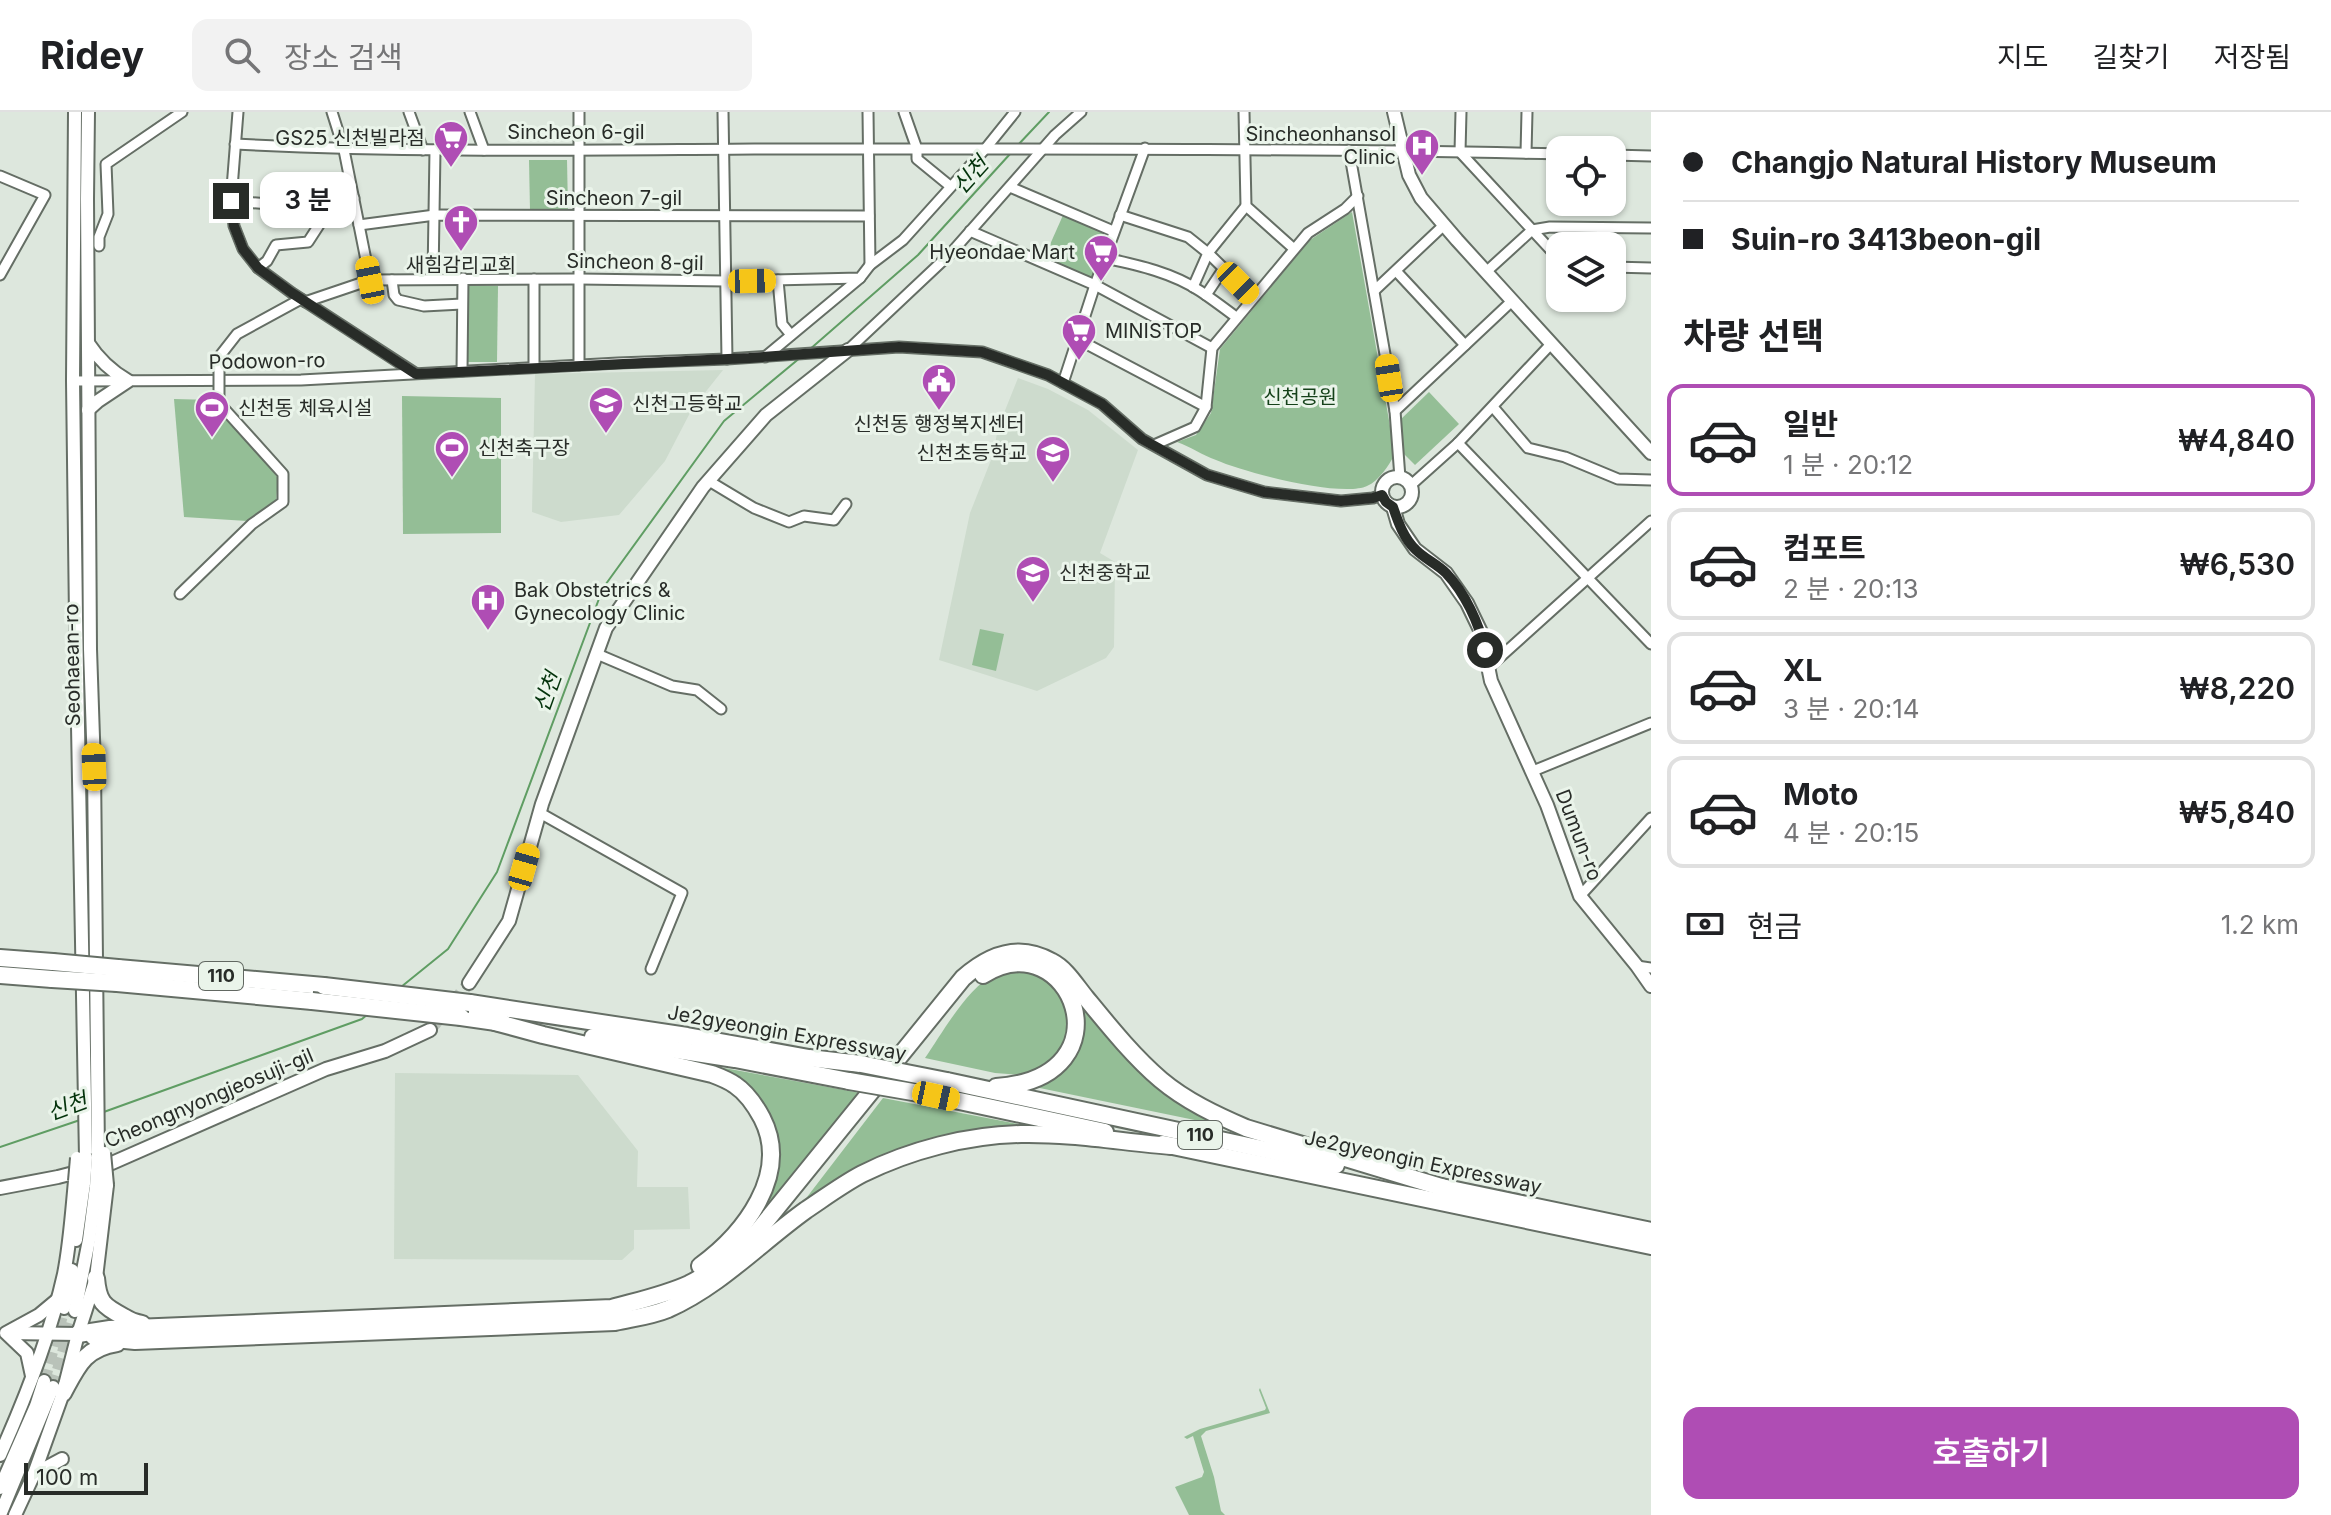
<!DOCTYPE html>
<html lang="ko">
<meta charset="utf-8">
<style>
:root{--surface:#fff;--page:#f2f2f2;--text:#202124;--muted:#757577;--line:#e0e0e0;--accent:#af4db4}
body{margin:0;font-family:Inter,"Noto Sans KR",sans-serif;background:var(--page);color:var(--text);height:100vh;display:flex;flex-direction:column;font-size:30px;white-space:nowrap}
*{box-sizing:border-box;margin:0}
p{font-size:26px;color:var(--muted)}
.icon{flex:none;width:44px;height:44px;fill:none;stroke:currentColor;stroke-width:2;stroke-linecap:round;stroke-linejoin:round}
.map{position:relative;flex:1;overflow:hidden}
.side{display:flex;flex-direction:column;background:var(--surface);width:680px}
.side>*{flex:none}
.banner{display:grid;align-content:center;height:176px;padding:0 32px;background:var(--surface)}
.controls{position:absolute;left:1546px;top:24px;display:grid;gap:16px}
.controls a{display:grid;place-items:center;width:80px;height:80px;border-radius:16px;background:var(--surface);box-shadow:0 2px 6px #0004;font-size:40px}
.scale{position:absolute;left:24px;bottom:20px;width:124px;box-sizing:border-box;padding-left:8px;border:4px solid #282c28;border-top:0;font-size:22px;line-height:28px;white-space:nowrap;color:#282c28;-webkit-text-stroke:6px #eaf4ea;paint-order:stroke}
.end{position:absolute;width:36px;height:36px;margin:-18px;border:10px solid #282c28;background:#fff;box-shadow:0 0 0 4px #fff}
.from{border-radius:50%}
.bubble{position:absolute;height:56px;border-radius:16px;background:var(--surface);box-shadow:0 2px 6px #0004;font-size:26px;font-weight:600;line-height:56px;text-align:center}
.car{position:absolute;width:24px;height:48px;margin:-24px -12px;border-radius:10px;box-shadow:0 0 6px 2px #0007;background:linear-gradient(#f5c518 24%,#345 0 40%,#f5c518 0 76%,#345 0 86%,#f5c518 0)}
.banner b{display:flex;align-items:center;gap:28px;height:76px;font-size:30px}
.banner b+b{border-top:2px solid var(--line)}
.banner i{width:20px;height:20px;background:var(--text)}
ul{padding:0;list-style:none}
li{display:flex;align-items:center;gap:24px;height:112px;margin:0 16px 12px;padding:0 16px;border:4px solid var(--line);border-radius:16px}
li div{flex:1}
li b{display:block;font-size:30px}
li em{font-style:normal;font-weight:600}
li.active{border-color:var(--accent)}
li>.icon{width:72px;height:72px;stroke-width:1.5}
h2{padding:0 32px;font-size:36px;line-height:96px}
.pay{display:flex;align-items:center;gap:20px;height:88px;padding:0 32px;font-size:30px}
.pay p{margin-inline-start:auto}
.primary-button{display:flex;gap:16px;margin-top:auto;padding:16px 32px}
.primary-button a{flex:1;height:92px;border-radius:16px;background:var(--accent);color:#fff;font-size:32px;font-weight:600;line-height:92px;text-align:center}
header{display:flex;align-items:center;gap:48px;box-sizing:border-box;height:112px;padding:0 40px;background:var(--surface);border-bottom:2px solid var(--line)}
header strong{font-size:38px}
nav{display:flex;gap:44px;margin-inline-start:auto;font-size:28px}
.search{width:560px;height:72px;background:var(--page);display:flex;align-items:center;gap:20px;box-sizing:border-box;padding:0 28px;border-radius:16px;color:var(--muted);font-size:30px}
main{display:flex;flex:1;min-height:0}
.map>svg:first-child{display:block}
.built{fill:#cddbcd}
.green{fill:#94be96}
.lines{fill:none;stroke-linecap:round;stroke-linejoin:round}
.stream{stroke:#5f9d63;stroke-width:2}
.secondary-tunnel{stroke:#b9c2b9;stroke-width:12;stroke-dasharray:12 6;stroke-linecap:butt}
.street-casing{stroke:#656e65;stroke-width:13}
.secondary-casing{stroke:#656e65;stroke-width:16}
.highway-casing{stroke:#656e65;stroke-width:20}
.street{stroke:#fff;stroke-width:9}
.secondary{stroke:#fff;stroke-width:12}
.highway{stroke:#fff;stroke-width:16}
.street-bridge-casing{stroke:#656e65;stroke-width:13;stroke-linecap:butt}
.secondary-bridge-casing{stroke:#656e65;stroke-width:16;stroke-linecap:butt}
.highway-bridge-casing{stroke:#656e65;stroke-width:20;stroke-linecap:butt}
.street-bridge{stroke:#fff;stroke-width:9}
.secondary-bridge{stroke:#fff;stroke-width:12}
.highway-bridge{stroke:#fff;stroke-width:16}
.route{stroke:#282c28;stroke-width:10}
.labels{text-anchor:middle;stroke-width:6;stroke-linejoin:round;paint-order:stroke}
.shield{fill:#eaf4ea;stroke:#626862;stroke-width:2}
.shield-label{font-size:18px;font-weight:bold;fill:#282c28}
.street-label{font-size:20px;fill:#282c28;stroke:#eaf4ea}
.poi-label{font-size:20px;fill:#282c28;stroke:#eaf4ea;text-anchor:start}
.park-label{font-size:20px;fill:#15421a;stroke:#eaf4ea}
.water-label{font-size:22px;font-style:italic;fill:#04330c;stroke:#eaf4ea}
</style>
<header>
<strong>Ridey</strong>
<div class="search"><svg class="icon" aria-label="search" viewBox="0 0 24 24"><circle cx="10" cy="10" r="6"/><path d="M15 15l6 6"/></svg>장소 검색</div>
<nav><a>지도</a><a>길찾기</a><a>저장됨</a></nav>
</header>
<main>
<div class="map">
<svg width="1651" height="1403" viewBox="0 0 1651 1403">
<rect width="100%" height="100%" fill="#dde7dd"/>
<g class="built">
<polygon points="723,258 692,297 665,349 619,403 561,410 532,400 535,262"/>
<polygon points="1018,266 1048,277 1088,298 1138,338 1100,441 1115,450 1114,535 1106,546 1037,579 939,548 970,401 993,343 998,316"/>
<polygon points="395,961 578,963 638,1039 637,1075 688,1075 690,1117 634,1118 634,1137 622,1148 394,1147"/>
</g>
<g class="green">
<polygon points="529,48 567,48 568,98 530,98"/>
<path d="M1352,100L1395,342C1389,353 1379,369 1367,374C1341,386 1243,360 1216,348C1202,343 1191,335 1177,330L1196,323L1211,301L1220,237L1310,128Z"/>
<polygon points="1064,101 1109,120 1110,123 1092,164 1088,165 1044,146"/>
<polygon points="466,173 498,174 497,250 466,250"/>
<polygon points="1429,280 1459,312 1415,353 1404,342 1399,309"/>
<polygon points="402,284 501,286 501,421 403,422"/>
<polygon points="174,287 213,288 278,366 276,391 257,406 247,409 184,405"/>
<polygon points="980,517 1004,522 996,559 972,553"/>
<path d="M1014,857L1037,860L1064,883L1069,923L1053,951L1023,963L995,961L925,946C943,920 967,876 995,862C1000,859 1007,858 1014,857Z"/>
<path d="M1075,882L1215,1009L1214,1012L1030,974C1041,968 1055,963 1064,955C1087,936 1080,907 1075,882Z"/>
<polygon points="680,948 861,981 754,1117 726,1142 767,1084 761,992"/>
<polygon points="883,986 1034,1015 936,1028 794,1102"/>
<polygon points="1260,1276 1270,1301 1206,1319 1201,1324 1214,1365 1221,1399 1225,1403 1189,1403 1175,1375 1202,1365 1204,1360 1193,1324 1187,1327 1184,1325 1200,1317 1265,1298 1266,1296 1259,1278"/>
</g>
<g class="lines">
<g class="stream">
<polyline points="1017,34 1049,0"/>
<polyline points="809,238 918,143 1010,42"/>
<polyline points="401,875 448,837 497,760 603,476 724,309 801,245"/>
<polyline points="101,1001 362,907 368,902"/>
<polyline points="0,1035 80,1008"/>
</g>
<g class="secondary-tunnel">
<polyline points="430,918 469,871"/>
<polyline points="44,1269 64,1196"/>
<polyline points="53,1275 75,1199"/>
</g>
<defs>
<g id="street">
<polyline points="238,0 231,89 234,114 243,137 258,156 292,181 415,261"/>
<polyline points="332,0 344,38 370,168"/>
<polyline points="409,0 423,38"/>
<polyline points="470,0 484,38"/>
<polyline points="579,0 579,253"/>
<polyline points="723,0 727,247"/>
<polyline points="868,0 870,153"/>
<polyline points="904,0 917,37 917,47 950,74"/>
<polyline points="1244,0 1246,94 1293,136"/>
<polyline points="1461,0 1460,40 1560,148"/>
<path d="M235,32C408,41 581,38 754,37C1023,37 1291,36 1560,42"/>
<polyline points="1349,38 1395,299 1400,366"/>
<polyline points="1526,41 1527,0"/>
<polyline points="1612,43 1651,44"/>
<polyline points="0,64 45,83 0,163"/>
<polyline points="1010,75 1113,119"/>
<polyline points="231,89 319,96"/>
<polyline points="1120,103 1188,125 1208,141 1253,185"/>
<polyline points="359,113 435,103 869,104"/>
<polyline points="970,119 1095,173 1212,236"/>
<polyline points="99,134 99,125 108,102 106,52 182,0"/>
<path d="M1105,146C1137,153 1171,160 1200,179C1212,187 1224,196 1236,205"/>
<polyline points="1612,155 1651,156"/>
<polyline points="258,156 267,149 276,133 308,130 319,113 319,96 354,86"/>
<polyline points="1396,159 1465,233"/>
<polyline points="1486,160 1532,118 1550,115 1651,116"/>
<polyline points="433,166 435,38"/>
<polyline points="534,167 534,255"/>
<polyline points="392,168 394,183 398,188 424,194 462,192"/>
<polyline points="778,168 782,212 791,223"/>
<polyline points="1193,175 1208,141 1246,94"/>
<polyline points="1374,179 1444,113"/>
<polyline points="1206,183 1224,156"/>
<polyline points="305,190 370,168 579,167 726,169 860,166 870,153 903,128 986,36 1015,0"/>
<polyline points="1077,227 1206,295"/>
<polyline points="848,238 951,141 1055,23 1081,0"/>
<polyline points="219,245 237,222 301,187"/>
<polyline points="765,245 860,166"/>
<polyline points="462,259 463,166"/>
<polyline points="73,269 301,268 618,251 727,247 899,235 982,240 1048,263 1102,292 1142,327 1207,363 1264,380 1341,389 1373,386 1382,383"/>
<polyline points="1063,271 1095,173 1145,36"/>
<polyline points="1493,295 1528,336 1565,345 1618,367 1651,368"/>
<polyline points="1395,299 1512,189"/>
<polyline points="1458,331 1651,532"/>
<polyline points="1154,333 1195,315 1206,295 1212,236 1308,121 1345,97 1358,84"/>
<polyline points="709,369 754,396 789,410 804,404 834,408 846,392"/>
<polyline points="1410,374 1458,331 1551,232"/>
<polyline points="180,482 252,412 283,390 283,362 219,291"/>
<polyline points="597,542 672,574 697,578 721,597"/>
<polyline points="1488,556 1651,409"/>
<polyline points="1533,659 1651,611"/>
<polyline points="540,701 682,781 651,857"/>
<polyline points="1580,784 1651,706"/>
<polyline points="1637,854 1651,856"/>
</g>
<g id="secondary">
<polyline points="75,0 73,269 76,506 86,1045"/>
<polyline points="88,0 87,87 90,537 94,655 98,1042"/>
<polyline points="1394,0 1409,63 1421,86 1457,128 1651,341"/>
<path d="M88,298L98,289L128,269C111,259 99,248 88,231"/>
<circle cx="1397" cy="380" r="15"/>
<polyline points="1393,395 1398,412 1415,437 1446,461 1467,491 1481,520 1491,569 1547,693 1580,784 1637,854 1651,874"/>
<polyline points="469,871 509,809 542,692 606,516 703,375 766,303 848,238"/>
<polyline points="0,1076 58,1065 112,1051 326,957 385,939 430,918"/>
<polyline points="76,1128 84,1072"/>
<polyline points="64,1196 72,1158"/>
<polyline points="75,1199 89,1128 96,1074"/>
<polyline points="9,1221 78,1222"/>
<polyline points="32,1264 27,1241 6,1221 39,1203 57,1188"/>
<path d="M0,1343C26,1285 50,1225 64,1162C70,1132 72,1100 75,1069"/>
<polyline points="34,1362 62,1347"/>
<polyline points="0,1376 36,1294 44,1269"/>
<polyline points="0,1403 53,1275"/>
<polyline points="15,1403 34,1362 63,1281 78,1222 96,1166 107,1073"/>
</g>
<g id="highway">
<polyline points="0,846 53,850"/>
<polyline points="118,856 324,874"/>
<polyline points="0,863 52,867"/>
<path d="M983,863C1070,808 1133,966 996,975"/>
<polyline points="117,871 312,889"/>
<polyline points="470,891 687,924 809,946 861,952"/>
<polyline points="461,905 503,911"/>
<path d="M495,910L543,923L712,962C720,965 728,968 735,973C747,981 755,993 762,1006C791,1062 744,1122 700,1154"/>
<polyline points="593,925 735,947 849,969"/>
<polyline points="947,969 1336,1053"/>
<polyline points="936,984 1105,1020"/>
<polyline points="1163,1032 1651,1134"/>
<polyline points="1441,1075 1651,1119"/>
<path d="M96,1166C98,1190 103,1194 124,1205C130,1209 134,1211 142,1212"/>
<path d="M78,1222L110,1217L612,1196C637,1189 665,1183 689,1172C715,1159 737,1139 758,1119L963,866C989,843 1019,831 1052,850C1066,857 1076,874 1086,886C1109,914 1133,944 1161,968C1186,989 1216,1003 1246,1016L1451,1078"/>
<path d="M94,1225L135,1229L615,1210C633,1206 651,1204 668,1197C720,1174 760,1131 806,1098C824,1086 843,1072 862,1062C910,1038 968,1023 1021,1022C1071,1021 1122,1030 1172,1034"/>
<path d="M63,1281C77,1255 84,1236 117,1231"/>
</g>
</defs>
<use href="#street" class="street-casing"/>
<use href="#secondary" class="secondary-casing"/>
<use href="#highway" class="highway-casing"/>
<use href="#street" class="street"/>
<use href="#secondary" class="secondary"/>
<use href="#highway" class="highway"/>
<defs>
<polyline id="street-bridge" points="219,291 219,245"/>
<g id="secondary-bridge">
<polyline points="104,1041 107,1073"/>
<polyline points="75,1069 77,1046"/>
<polyline points="84,1072 86,1045"/>
<polyline points="96,1074 98,1042"/>
</g>
<g id="highway-bridge">
<polyline points="53,850 118,856"/>
<polyline points="52,867 117,871"/>
<polyline points="324,874 470,891"/>
<polyline points="312,889 461,905"/>
<polyline points="861,952 947,969"/>
<polyline points="849,969 936,984"/>
</g>
</defs>
<use href="#street-bridge" class="street-bridge-casing"/>
<use href="#secondary-bridge" class="secondary-bridge-casing"/>
<use href="#highway-bridge" class="highway-bridge-casing"/>
<use href="#street-bridge" class="street-bridge"/>
<use href="#secondary-bridge" class="secondary-bridge"/>
<use href="#highway-bridge" class="highway-bridge"/>
</g>
<g class="lines">
<path class="route" d="M231,89L234,114L243,137L258,156L292,181L416,262L749,246L899,235L982,240L1048,263L1102,292L1142,327L1207,363L1264,380L1341,389L1373,386L1382,383L1386,390L1393,395C1398,410 1404,427 1416,438C1425,447 1437,452 1446,461C1465,481 1479,511 1485,538"/>
</g>
<defs>
<symbol id="supermarket-pin" viewBox="-11 -11 22 30"><path d="M0 17L-7.5 6A9.5 9.5 0 1 1 7.5 6Z" fill="#af4db4" stroke="#eaf4ea"/><path d="M-6-5.5h2.5l.6 2H6L4.5 2H-2.5L-4.4-4H-6ZM-1.5 3.2a1.3 1.3 0 1 0 .1 0ZM3 3.2a1.3 1.3 0 1 0 .1 0Z" fill="#fff"/></symbol>
<symbol id="hospital-pin" viewBox="-11 -11 22 30"><path d="M0 17L-7.5 6A9.5 9.5 0 1 1 7.5 6Z" fill="#af4db4" stroke="#eaf4ea"/><path d="M-5-5h3v3.5h4V-5h3V5h-3V1.5h-4V5h-3Z" fill="#fff"/></symbol>
<symbol id="church-pin" viewBox="-11 -11 22 30"><path d="M0 17L-7.5 6A9.5 9.5 0 1 1 7.5 6Z" fill="#af4db4" stroke="#eaf4ea"/><path d="M-1.2-6h2.4v3.5h3.3v2.4h-3.3V6h-2.4V-.1h-3.3v-2.4h3.3Z" fill="#fff"/></symbol>
<symbol id="civic-pin" viewBox="-11 -11 22 30"><path d="M0 17L-7.5 6A9.5 9.5 0 1 1 7.5 6Z" fill="#af4db4" stroke="#eaf4ea"/><path d="M-.6-6.5H3V-4.5H.6V-3L4-1V1h2V6H-6V1h2V-1L-.6-3ZM-1.2 2.5V6h2.4V2.5Z" fill="#fff"/></symbol>
<symbol id="school-pin" viewBox="-11 -11 22 30"><path d="M0 17L-7.5 6A9.5 9.5 0 1 1 7.5 6Z" fill="#af4db4" stroke="#eaf4ea"/><path d="M0-5L7-2L0 1L-7-2ZM-4 1L0 2.5L4 1V4Q0 6-4 4Z" fill="#fff"/></symbol>
<symbol id="stadium-pin" viewBox="-11 -11 22 30"><path d="M0 17L-7.5 6A9.5 9.5 0 1 1 7.5 6Z" fill="#af4db4" stroke="#eaf4ea"/><path d="M0-5a6.5 5 0 1 0 0 10a6.5 5 0 1 0 0-10ZM-3.5-1.8h7v3.6h-7Z" fill="#fff"/></symbol>
</defs>
<g fill-rule="evenodd">
<use href="#supermarket-pin" x="431" y="6" width="40" height="54"/>
<use href="#hospital-pin" x="1402" y="14" width="40" height="54"/>
<use href="#church-pin" x="441" y="90" width="40" height="54"/>
<use href="#supermarket-pin" x="1081" y="120" width="40" height="54"/>
<use href="#supermarket-pin" x="1059" y="199" width="40" height="54"/>
<use href="#civic-pin" x="919" y="249" width="40" height="54"/>
<use href="#school-pin" x="586" y="272" width="40" height="54"/>
<use href="#stadium-pin" x="192" y="276" width="40" height="54"/>
<use href="#stadium-pin" x="432" y="316" width="40" height="54"/>
<use href="#school-pin" x="1033" y="321" width="40" height="54"/>
<use href="#school-pin" x="1013" y="441" width="40" height="54"/>
<use href="#hospital-pin" x="468" y="469" width="40" height="54"/>
</g>
<g class="labels">
<g class="shield">
<rect x="199" y="850" width="44" height="28" rx="6"/>
<rect x="1178" y="1009" width="44" height="28" rx="6"/>
</g>
<g class="shield-label">
<text x="221" y="870">110</text>
<text x="1200" y="1029">110</text>
</g>
<g class="street-label">
<text x="576" y="27">Sincheon 6-gil</text>
<text x="614" y="93">Sincheon 7-gil</text>
<text transform="translate(635 150) rotate(1)" y="7">Sincheon 8-gil</text>
<text transform="translate(267 249) rotate(-1)" y="7">Podowon-ro</text>
<text transform="translate(72 553) rotate(-91)" y="7">Seohaean-ro</text>
<text transform="translate(1579 723) rotate(69)" y="7">Dumun-ro</text>
<text transform="translate(787 921) rotate(10)" y="7">Je2gyeongin Expressway</text>
<text transform="translate(209 986) rotate(-23)" y="7">Cheongnyongjeosuji-gil</text>
<text transform="translate(1423 1050) rotate(12)" y="7">Je2gyeongin Expressway</text>
</g>
<g class="poi-label">
<text x="1396" y="29" text-anchor="end">Sincheonhansol<tspan x="1396" dy="23">Clinic</tspan></text>
<text x="425" y="33" text-anchor="end">GS25 신천빌라점</text>
<text x="1075" y="147" text-anchor="end">Hyeondae Mart</text>
<text x="461" y="160" text-anchor="middle">새힘감리교회</text>
<text x="1105" y="226">MINISTOP</text>
<text x="632" y="299">신천고등학교</text>
<text x="238" y="303">신천동 체육시설</text>
<text x="939" y="319" text-anchor="middle">신천동 행정복지센터</text>
<text x="478" y="343">신천축구장</text>
<text x="1027" y="348" text-anchor="end">신천초등학교</text>
<text x="1059" y="468">신천중학교</text>
<text x="514" y="485">Bak Obstetrics &amp;<tspan x="514" dy="23">Gynecology Clinic</tspan></text>
</g>
<g class="park-label">
<text x="1300" y="292">신천공원</text>
</g>
<g class="water-label">
<text transform="translate(970 63) rotate(-48)" y="8">신천</text>
<text transform="translate(547 580) rotate(-70)" y="8">신천</text>
<text transform="translate(67 994) rotate(-20)" y="8">신천</text>
</g>
</g>
</svg>
<div class="controls">
<a><svg class="icon" aria-label="locate" viewBox="0 0 24 24"><circle cx="12" cy="12" r="6"/><path d="M12 2v4M12 18v4M2 12h4M18 12h4"/></svg></a>
<a><svg class="icon" aria-label="layers" viewBox="0 0 24 24"><path d="M12 4l9 5-9 5-9-5zM3 14l9 5 9-5"/></svg></a>
</div>
<div class="scale">100 m</div>
<i class="end from" style="left:1485px;top:538px"></i>
<i class="end" style="left:231px;top:89px"></i>
<div class="bubble" style="left:260px;top:60px;width:96px">3 분</div>
<i class="car" style="left:370px;top:168px;rotate:349deg"></i>
<i class="car" style="left:752px;top:169px;rotate:89deg"></i>
<i class="car" style="left:1238px;top:171px;rotate:135deg"></i>
<i class="car" style="left:1389px;top:266px;rotate:351deg"></i>
<i class="car" style="left:94px;top:655px;rotate:358deg"></i>
<i class="car" style="left:524px;top:755px;rotate:16deg"></i>
<i class="car" style="left:936px;top:984px;rotate:102deg"></i>
</div>
<section class="side">
<div class="banner">
<b><i class="from"></i>Changjo Natural History Museum</b>
<b><i></i>Suin-ro 3413beon-gil</b>
</div>
<h2>차량 선택</h2>
<ul>
<li class="active"><svg class="icon" aria-label="car" viewBox="0 0 24 24"><path d="M5 17H2v-5l4-1 3-4h7l3 4 3 1v5h-3M9 17h6M6 11h13"/><circle cx="7" cy="17" r="2"/><circle cx="17" cy="17" r="2"/></svg><div><b>일반</b><p>1 분 · 20:12</p></div><em>₩4,840</em></li>
<li><svg class="icon" aria-label="car" viewBox="0 0 24 24"><path d="M5 17H2v-5l4-1 3-4h7l3 4 3 1v5h-3M9 17h6M6 11h13"/><circle cx="7" cy="17" r="2"/><circle cx="17" cy="17" r="2"/></svg><div><b>컴포트</b><p>2 분 · 20:13</p></div><em>₩6,530</em></li>
<li><svg class="icon" aria-label="car" viewBox="0 0 24 24"><path d="M5 17H2v-5l4-1 3-4h7l3 4 3 1v5h-3M9 17h6M6 11h13"/><circle cx="7" cy="17" r="2"/><circle cx="17" cy="17" r="2"/></svg><div><b>XL</b><p>3 분 · 20:14</p></div><em>₩8,220</em></li>
<li><svg class="icon" aria-label="car" viewBox="0 0 24 24"><path d="M5 17H2v-5l4-1 3-4h7l3 4 3 1v5h-3M9 17h6M6 11h13"/><circle cx="7" cy="17" r="2"/><circle cx="17" cy="17" r="2"/></svg><div><b>Moto</b><p>4 분 · 20:15</p></div><em>₩5,840</em></li>
</ul>
<div class="pay"><svg class="icon" aria-label="cash" viewBox="0 0 24 24"><path d="M3 7h18v10H3z"/><circle cx="12" cy="12" r="2"/></svg>현금<p>1.2 km</p></div>
<div class="primary-button"><a>호출하기</a></div>
</section>
</main>
